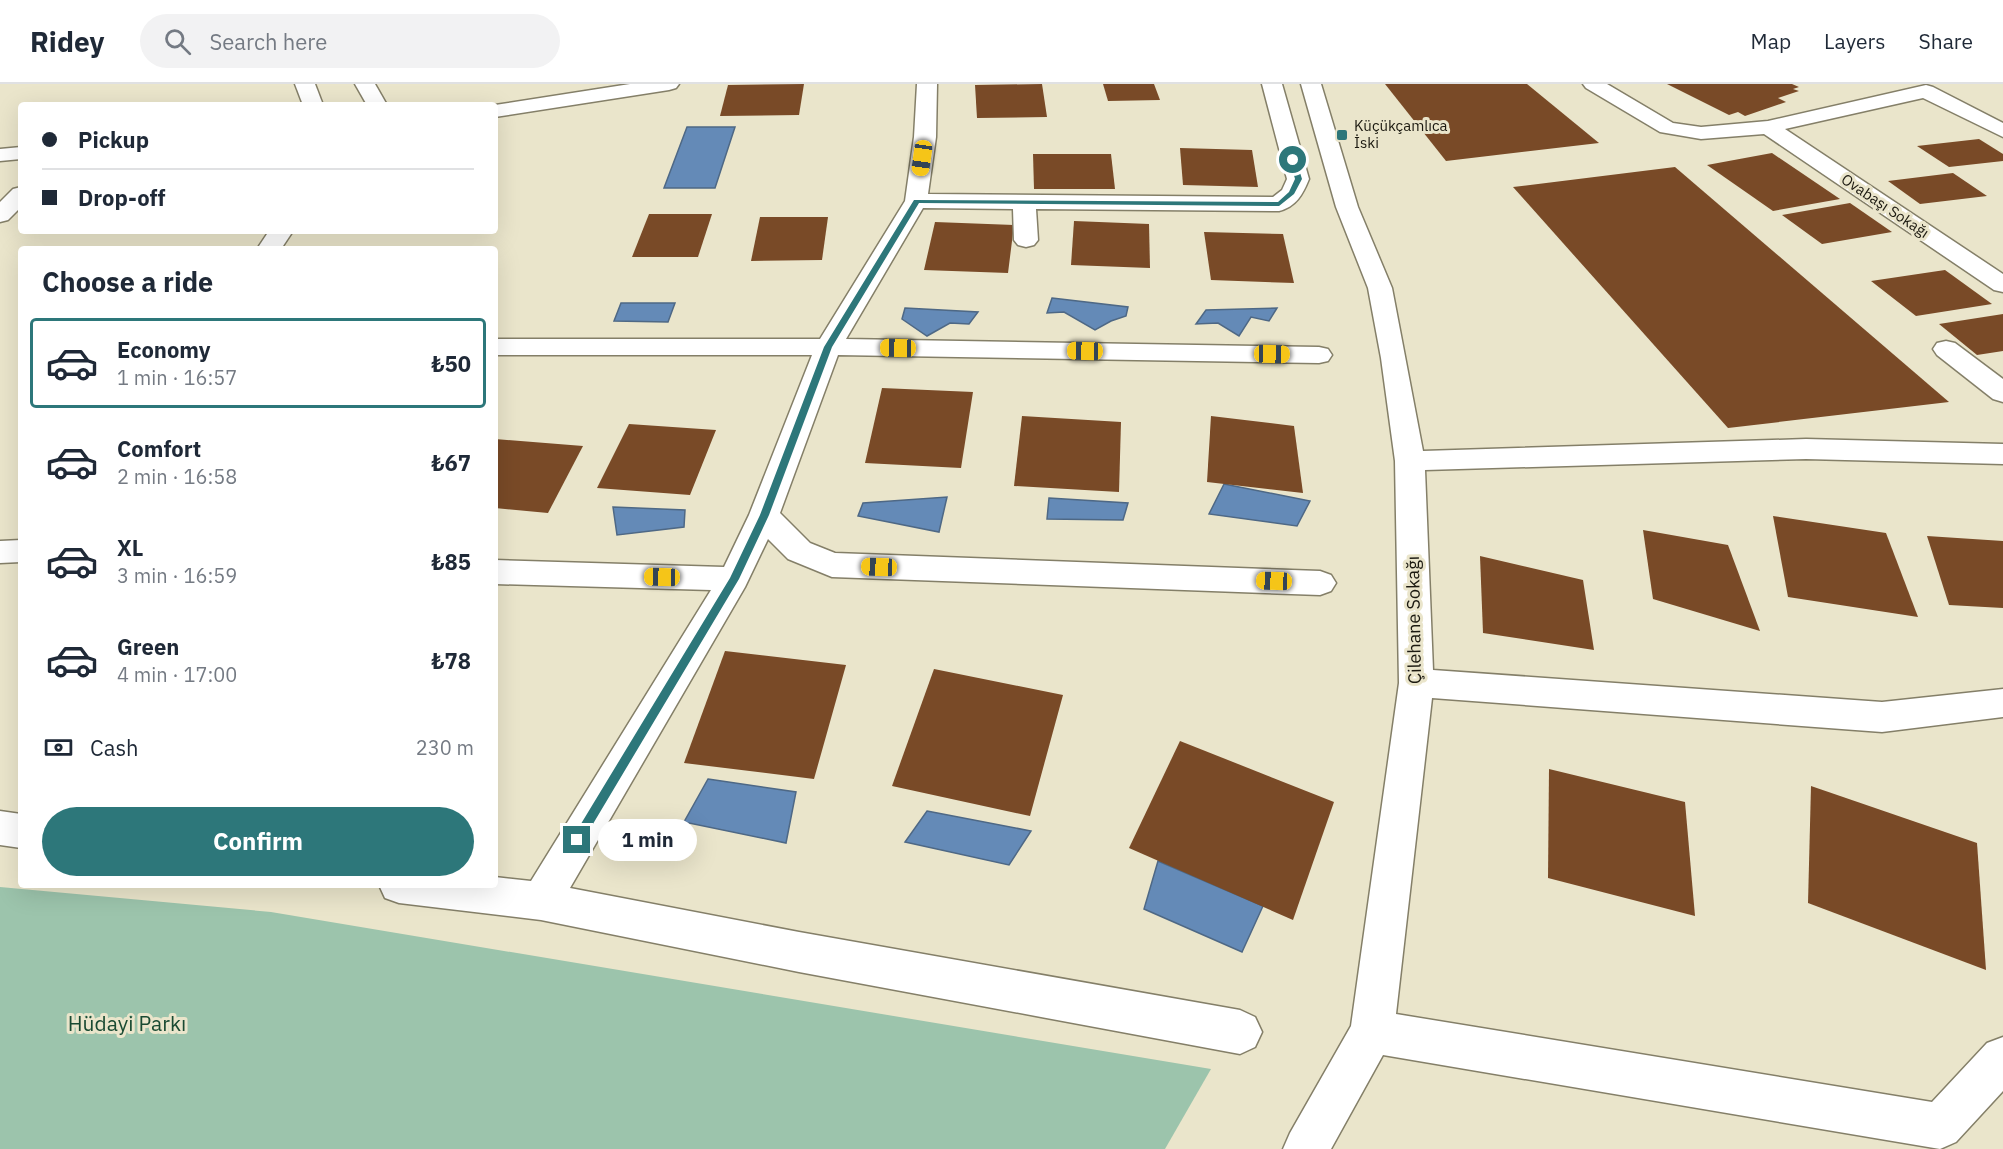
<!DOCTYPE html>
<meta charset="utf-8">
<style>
:root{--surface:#fff;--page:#f2f2f3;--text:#1f2937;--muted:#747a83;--line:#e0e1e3;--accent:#2d777a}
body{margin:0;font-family:"IBM Plex Sans",sans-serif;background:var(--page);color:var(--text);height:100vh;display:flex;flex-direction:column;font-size:22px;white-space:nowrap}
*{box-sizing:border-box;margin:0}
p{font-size:20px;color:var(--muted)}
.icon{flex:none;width:33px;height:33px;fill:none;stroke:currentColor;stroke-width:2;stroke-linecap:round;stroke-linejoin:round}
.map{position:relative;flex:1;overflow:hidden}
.panel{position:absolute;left:18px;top:162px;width:480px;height:642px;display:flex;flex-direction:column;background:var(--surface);border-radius:6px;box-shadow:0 6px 24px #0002}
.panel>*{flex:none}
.guide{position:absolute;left:18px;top:18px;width:480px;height:132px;border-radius:6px;box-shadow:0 6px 24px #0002;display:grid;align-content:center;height:132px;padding:0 24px;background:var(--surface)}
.end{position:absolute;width:27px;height:27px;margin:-14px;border:8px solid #2d777a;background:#fff;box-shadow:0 0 0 3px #fff}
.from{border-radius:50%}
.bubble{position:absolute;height:42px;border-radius:21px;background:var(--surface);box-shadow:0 6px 24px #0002;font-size:20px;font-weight:700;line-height:42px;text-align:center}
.car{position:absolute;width:18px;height:36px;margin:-18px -9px;border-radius:8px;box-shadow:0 0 4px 2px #0007;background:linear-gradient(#f5c518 24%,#345 0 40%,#f5c518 0 76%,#345 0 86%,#f5c518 0)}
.guide b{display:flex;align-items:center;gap:21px;height:57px;font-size:22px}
.guide b+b{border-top:2px solid var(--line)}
.guide i{width:15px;height:15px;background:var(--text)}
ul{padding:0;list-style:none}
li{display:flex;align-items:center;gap:18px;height:90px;margin:0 12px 9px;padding:0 12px;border:3px solid transparent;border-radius:6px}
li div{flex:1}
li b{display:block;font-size:22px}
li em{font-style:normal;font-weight:700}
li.current{border-color:var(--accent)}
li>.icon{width:54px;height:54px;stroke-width:1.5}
h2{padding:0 24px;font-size:27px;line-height:72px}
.pay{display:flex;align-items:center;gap:15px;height:66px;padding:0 24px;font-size:22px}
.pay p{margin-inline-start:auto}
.action{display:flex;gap:12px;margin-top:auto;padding:12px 24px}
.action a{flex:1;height:69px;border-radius:36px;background:var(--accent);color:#fff;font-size:24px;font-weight:700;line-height:69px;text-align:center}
header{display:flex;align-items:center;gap:36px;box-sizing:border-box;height:84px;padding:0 30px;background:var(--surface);border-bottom:2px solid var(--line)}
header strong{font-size:28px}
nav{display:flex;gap:33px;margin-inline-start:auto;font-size:21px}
.search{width:420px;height:54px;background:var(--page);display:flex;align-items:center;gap:15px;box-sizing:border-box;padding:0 21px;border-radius:33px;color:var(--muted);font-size:22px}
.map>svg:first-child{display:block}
.green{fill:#9cc4ac}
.water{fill:#648ab7;stroke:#4e6885;stroke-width:1.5}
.building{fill:#794a27}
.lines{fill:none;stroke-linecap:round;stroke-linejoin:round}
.minor-casing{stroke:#847f68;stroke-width:3}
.minor{fill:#fff;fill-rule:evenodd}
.route{fill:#2d777a}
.poi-dot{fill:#2d777a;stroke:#eae5cb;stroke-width:2}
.labels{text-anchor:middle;stroke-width:6;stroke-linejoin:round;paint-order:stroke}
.far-poi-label{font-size:15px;fill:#1b1910;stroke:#eae5cb;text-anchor:start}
.far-street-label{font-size:15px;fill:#1b1910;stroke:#eae5cb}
.street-label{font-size:18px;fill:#1b1910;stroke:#eae5cb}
.near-park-label{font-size:21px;fill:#194a32;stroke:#eae5cb}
</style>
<header>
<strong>Ridey</strong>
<div class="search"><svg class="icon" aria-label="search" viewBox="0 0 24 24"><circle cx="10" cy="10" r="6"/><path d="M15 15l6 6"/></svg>Search here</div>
<nav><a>Map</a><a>Layers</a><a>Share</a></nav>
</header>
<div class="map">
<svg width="2003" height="1065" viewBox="0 0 2003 1065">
<rect width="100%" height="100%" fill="#eae5cb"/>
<polygon class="green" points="0,803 271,828 1211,985 1165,1065 0,1065"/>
<g class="water">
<polygon points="687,43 735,43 715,104 664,104"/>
<polygon points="1052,214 1128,223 1126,232 1111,237 1095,246 1064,228 1047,229"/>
<polygon points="621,219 675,219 668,238 614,237"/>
<polygon points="905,224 978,228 969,240 950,239 927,252 902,235"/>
<polygon points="1277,224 1269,237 1251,233 1239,252 1218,239 1196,240 1206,226"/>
<polygon points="1224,400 1310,417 1297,442 1209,430"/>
<polygon points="947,413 939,448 858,432 863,419"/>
<polygon points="1049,414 1128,419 1123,436 1047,435"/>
<polygon points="613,423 685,426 684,443 617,451"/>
<polygon points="708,695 796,708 786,759 684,738"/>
<polygon points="927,727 1031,747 1009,781 905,758"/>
<polygon points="1158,777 1263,822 1242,868 1144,825"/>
</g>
<g class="building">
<polygon points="804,0 799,31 720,32 728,1"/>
<polygon points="1042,0 1047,33 977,34 975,1"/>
<polygon points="1103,0 1154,0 1160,16 1108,17"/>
<polygon points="1385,0 1527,0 1599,59 1446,77"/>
<polygon points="1667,0 1792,0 1799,3 1793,5 1799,7 1778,14 1786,18 1745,32 1738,28 1729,31"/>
<polygon points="1979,55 2003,70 2003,77 1949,83 1917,62"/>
<polygon points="1180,64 1252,66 1258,103 1183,101"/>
<polygon points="1772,69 1840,115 1773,127 1707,81"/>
<polygon points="1033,70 1111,70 1115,105 1034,105"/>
<polygon points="1675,83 1949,318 1728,344 1513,103"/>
<polygon points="1953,89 1987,112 1920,120 1888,97"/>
<polygon points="1850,119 1892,148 1822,160 1782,131"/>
<polygon points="649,130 712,130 698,173 632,173"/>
<polygon points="760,133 828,133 822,176 751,177"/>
<polygon points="1074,137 1149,140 1150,184 1071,181"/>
<polygon points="935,138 1014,141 1008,189 924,186"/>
<polygon points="1204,148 1283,150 1294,199 1211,196"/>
<polygon points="1945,186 1992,220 1916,232 1871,197"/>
<polygon points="2003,230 2003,267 1977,271 1939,240"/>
<polygon points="882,304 973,308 961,384 865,379"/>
<polygon points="1022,332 1121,338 1119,408 1014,402"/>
<polygon points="1211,332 1294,342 1303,409 1207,398"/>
<polygon points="629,340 716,346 690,411 597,404"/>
<polygon points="495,355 583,362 548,429 495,424"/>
<polygon points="1773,432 1886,449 1918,533 1788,513"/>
<polygon points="1643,446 1728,461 1760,547 1653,515"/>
<polygon points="1927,452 2003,457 2003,524 1949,521"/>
<polygon points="1480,472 1583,496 1594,566 1483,549"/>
<polygon points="725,567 846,581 814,695 684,679"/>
<polygon points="934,585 1063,611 1030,732 892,702"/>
<polygon points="1180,657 1334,718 1293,836 1129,764"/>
<polygon points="1549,685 1685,718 1695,832 1548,794"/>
<polygon points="1811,702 1977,759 1986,886 1808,819"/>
</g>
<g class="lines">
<defs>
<g id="minor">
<polygon points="295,0 315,0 323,21 303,21"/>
<polygon points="355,0 375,0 387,21 367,21"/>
<polygon points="630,0 679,0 676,4 669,6 495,33 495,21"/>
<path d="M917,0H937L936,53L928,110L1273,113L1282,106L1287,95L1262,0H1282L1309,95C1303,110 1296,123 1279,127L1036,125L1038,156L1034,161L1026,163L1018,161L1014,156L1013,125L923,124L846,255L1319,263L1328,265L1332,271L1328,277L1319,279L838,271L780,429L810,459L835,469L1320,487L1331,491L1336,499L1331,507L1320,511L832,493L788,475L768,455L745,503L570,804L799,848L1240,926L1255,933L1262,948L1255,963L1240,970L799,888L541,836L399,819L385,814L379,801H495V793L531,797L711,506L495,500V476L724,483L749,431L812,271H495V255H820L905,117L914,53Z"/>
<polygon points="1301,0 1321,0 1358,123 1392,204 1423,367 1806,355 2003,360 2003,380 1806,375 1425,386 1433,586 1882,618 2003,605 2003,633 1882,648 1432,614 1396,930 1932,1018 1987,959 2003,953 2003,1007 1956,1058 1940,1065 1383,971 1331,1065 1283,1065 1290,1049 1351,942 1399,599 1395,377 1381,274 1368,204 1336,123"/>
<polygon points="1583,0 1607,0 1673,39 1701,43 1768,37 1926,1 1933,3 2003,39 2003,53 1923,14 1785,45 2003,190 2003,208 1994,206 1764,50 1701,55 1660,48 1586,4"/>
<polygon points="21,63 21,75 0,77 0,65"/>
<polygon points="21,103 21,123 8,136 0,138 0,118 13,105"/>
<polygon points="269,147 293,147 281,165 257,165"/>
<polygon points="1946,257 1955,259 2003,295 2003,318 1993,315 1937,271 1933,265 1937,259"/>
<polygon points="21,456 21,478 0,479 0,457"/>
<polygon points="0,727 21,730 21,764 0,761"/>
</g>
</defs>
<use href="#minor" class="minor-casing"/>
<use href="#minor" class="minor"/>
</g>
<polygon class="route" points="1293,74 1296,76 1302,95 1294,110 1279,122 919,119 832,263 769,431 739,495 581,760 573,760 573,753 730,494 760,431 824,263 914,116 1278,118 1289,108 1295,95 1290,76"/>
<rect class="poi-dot" x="1336" y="45" width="12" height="12" rx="3"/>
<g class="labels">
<g class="far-poi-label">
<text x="1354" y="47">Küçükçamlıca<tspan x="1354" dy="17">İski</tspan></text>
</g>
<g class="far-street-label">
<text transform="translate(1885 122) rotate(34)" y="5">Ovabaşı Sokağı</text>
</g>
<g class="street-label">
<text transform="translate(1414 536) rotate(-91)" y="6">Çilehane Sokağı</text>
</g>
<g class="near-park-label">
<text x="127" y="947">Hüdayi Parkı</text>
</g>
</g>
</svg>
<i class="end from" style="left:1293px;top:76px"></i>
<i class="end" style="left:577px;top:756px"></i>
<div class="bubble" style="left:598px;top:735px;width:99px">1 min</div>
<i class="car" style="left:922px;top:74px;rotate:188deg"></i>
<i class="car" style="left:898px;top:264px;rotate:271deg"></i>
<i class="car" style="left:1085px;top:267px;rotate:271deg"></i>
<i class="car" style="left:1272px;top:270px;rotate:91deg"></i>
<i class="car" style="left:879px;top:483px;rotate:272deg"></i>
<i class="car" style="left:662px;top:493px;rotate:271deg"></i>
<i class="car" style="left:1274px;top:497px;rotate:272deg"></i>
<div class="guide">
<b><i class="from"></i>Pickup</b>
<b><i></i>Drop-off</b>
</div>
<section class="panel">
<h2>Choose a ride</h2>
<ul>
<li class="current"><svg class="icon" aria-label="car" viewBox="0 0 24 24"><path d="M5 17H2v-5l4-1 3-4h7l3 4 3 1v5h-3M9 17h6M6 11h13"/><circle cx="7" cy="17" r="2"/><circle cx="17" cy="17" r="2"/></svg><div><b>Economy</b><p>1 min · 16:57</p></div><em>₺50</em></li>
<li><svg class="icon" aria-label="car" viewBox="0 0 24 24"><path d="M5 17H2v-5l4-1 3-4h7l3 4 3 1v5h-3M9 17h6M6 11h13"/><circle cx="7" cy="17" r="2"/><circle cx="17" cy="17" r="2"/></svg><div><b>Comfort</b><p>2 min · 16:58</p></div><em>₺67</em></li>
<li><svg class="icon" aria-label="car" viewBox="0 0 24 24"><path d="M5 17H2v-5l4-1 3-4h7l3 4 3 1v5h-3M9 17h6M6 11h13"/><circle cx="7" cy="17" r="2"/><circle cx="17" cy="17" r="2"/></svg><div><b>XL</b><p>3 min · 16:59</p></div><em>₺85</em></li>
<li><svg class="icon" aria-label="car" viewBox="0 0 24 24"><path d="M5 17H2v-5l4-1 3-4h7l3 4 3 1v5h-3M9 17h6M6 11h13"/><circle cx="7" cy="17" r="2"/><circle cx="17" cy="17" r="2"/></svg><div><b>Green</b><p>4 min · 17:00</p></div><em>₺78</em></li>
</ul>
<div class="pay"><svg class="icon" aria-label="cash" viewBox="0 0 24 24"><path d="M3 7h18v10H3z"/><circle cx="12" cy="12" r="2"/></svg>Cash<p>230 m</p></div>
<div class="action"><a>Confirm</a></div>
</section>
</div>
